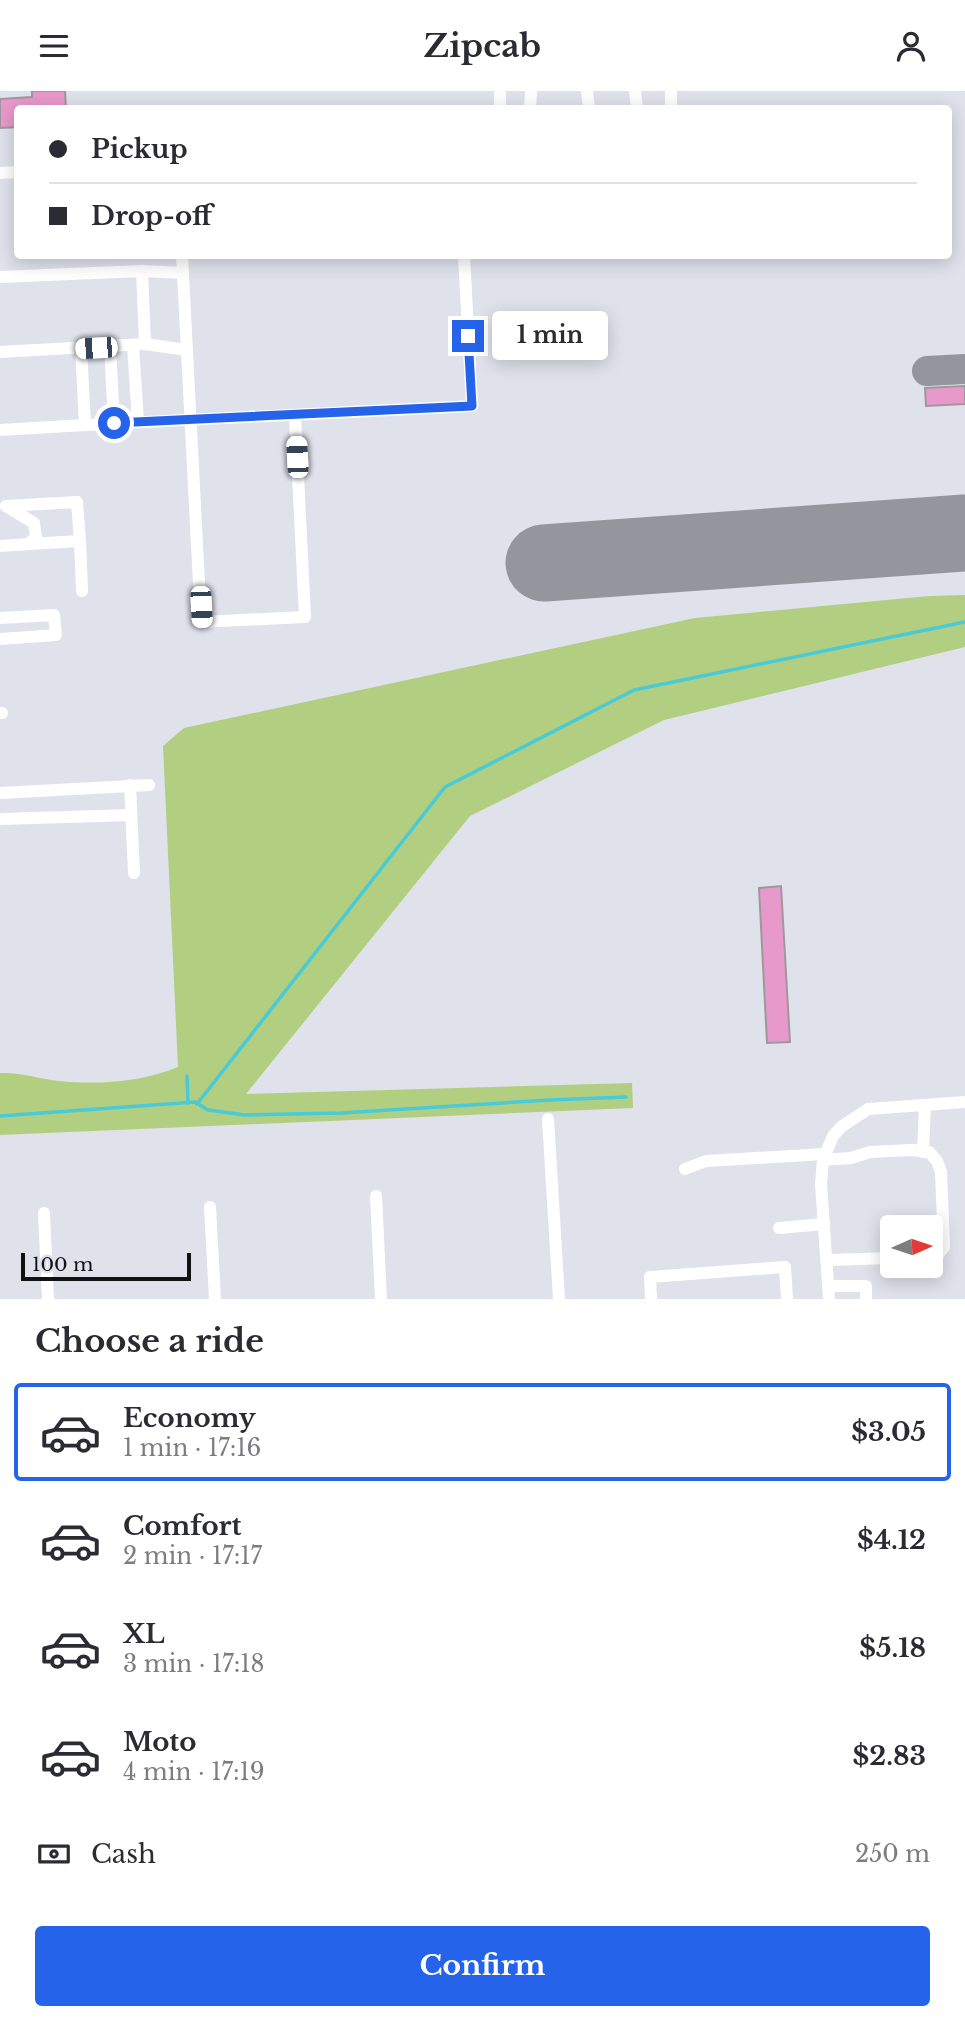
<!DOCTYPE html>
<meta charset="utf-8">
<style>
:root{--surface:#fff;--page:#f2f2f3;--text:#2b2b33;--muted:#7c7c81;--line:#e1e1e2;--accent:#2563eb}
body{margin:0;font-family:"Libre Baskerville",serif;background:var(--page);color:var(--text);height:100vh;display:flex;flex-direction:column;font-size:26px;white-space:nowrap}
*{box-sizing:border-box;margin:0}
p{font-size:23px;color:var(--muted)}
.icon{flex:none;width:38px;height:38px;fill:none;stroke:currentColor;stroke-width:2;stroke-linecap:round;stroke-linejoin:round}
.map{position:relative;height:1208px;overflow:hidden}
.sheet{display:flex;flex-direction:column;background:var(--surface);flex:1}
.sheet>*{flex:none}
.guide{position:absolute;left:14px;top:14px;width:938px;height:154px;border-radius:7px;box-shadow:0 4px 18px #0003;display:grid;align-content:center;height:154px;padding:0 35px;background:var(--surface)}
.needle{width:46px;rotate:87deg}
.controls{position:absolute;left:880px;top:1124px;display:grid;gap:14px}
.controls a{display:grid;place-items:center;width:63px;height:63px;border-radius:7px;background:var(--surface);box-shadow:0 4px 18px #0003;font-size:35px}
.scale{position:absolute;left:21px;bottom:18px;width:170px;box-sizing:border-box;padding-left:7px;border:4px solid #0f1113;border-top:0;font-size:19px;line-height:24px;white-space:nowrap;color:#0f1113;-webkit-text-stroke:5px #dfe2eb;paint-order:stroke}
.end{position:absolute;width:32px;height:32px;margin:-16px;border:9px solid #2563eb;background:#fff;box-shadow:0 0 0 4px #fff}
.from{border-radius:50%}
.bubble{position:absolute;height:49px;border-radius:7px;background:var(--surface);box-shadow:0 4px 18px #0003;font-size:23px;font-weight:700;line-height:49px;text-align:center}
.car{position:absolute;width:21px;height:42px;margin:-21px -10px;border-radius:9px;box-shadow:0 0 5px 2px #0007;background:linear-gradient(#fff 24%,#345 0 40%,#fff 0 76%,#345 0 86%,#fff 0)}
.guide b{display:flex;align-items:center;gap:24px;height:66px;font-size:26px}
.guide b+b{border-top:2px solid var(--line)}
.guide i{width:18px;height:18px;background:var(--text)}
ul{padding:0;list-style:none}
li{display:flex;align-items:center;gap:21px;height:98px;margin:0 14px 10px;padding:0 21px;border:4px solid transparent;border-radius:7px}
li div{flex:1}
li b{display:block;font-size:26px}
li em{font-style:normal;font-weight:700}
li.current{border-color:var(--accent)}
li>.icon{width:63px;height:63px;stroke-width:1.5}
h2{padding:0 35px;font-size:32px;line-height:84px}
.pay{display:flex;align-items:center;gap:18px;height:77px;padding:0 35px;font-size:26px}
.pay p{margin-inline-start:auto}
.button{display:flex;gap:14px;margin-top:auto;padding:14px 35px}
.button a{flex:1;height:80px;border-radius:7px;background:var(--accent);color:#fff;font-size:28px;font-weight:700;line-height:80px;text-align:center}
header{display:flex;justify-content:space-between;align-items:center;height:91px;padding:0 35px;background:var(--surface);font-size:32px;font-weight:700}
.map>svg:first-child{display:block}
.green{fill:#b2ce81}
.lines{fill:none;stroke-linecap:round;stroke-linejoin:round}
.stream{stroke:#48cbd7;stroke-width:3.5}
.taxiway{stroke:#93969c;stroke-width:30}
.runway{stroke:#93969c;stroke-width:77}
.building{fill:#e799cb;stroke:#a0979c;stroke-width:2}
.minor{stroke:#fff;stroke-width:12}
.route{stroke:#2563eb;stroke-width:9}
</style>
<header><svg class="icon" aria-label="menu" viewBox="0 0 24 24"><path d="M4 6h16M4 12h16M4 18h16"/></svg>Zipcab<svg class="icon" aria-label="person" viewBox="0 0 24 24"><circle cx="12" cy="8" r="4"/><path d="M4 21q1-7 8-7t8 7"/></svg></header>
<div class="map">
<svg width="965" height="1208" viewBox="0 0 965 1208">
<rect width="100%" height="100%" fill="#dfe2eb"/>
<path class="green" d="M965,504V556L664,629L470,725L246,1003L632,992L633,1017L0,1044V982C20,981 40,988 59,990C98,994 143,991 178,976L163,655L184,637L695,527L929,505Z"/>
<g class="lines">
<g class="stream">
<polyline points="187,985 188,1012"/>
<polyline points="197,1013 445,696 634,599 965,531"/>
<polyline points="0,1025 195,1011 208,1019 245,1024 341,1022 549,1009 626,1006"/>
</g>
<polyline class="taxiway" points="927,280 965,278"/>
<polyline class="runway" points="544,472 965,442"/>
</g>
<g class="building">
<polygon points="32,0 65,0 66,18 18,18 18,36 0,37 0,8 32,6"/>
<polygon points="965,295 965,313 926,315 925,297"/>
<polygon points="781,795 790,951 767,952 759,797"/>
</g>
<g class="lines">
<g class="minor">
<polyline points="500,0 500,18"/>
<polyline points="587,0 589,18"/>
<polyline points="635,0 637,18"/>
<polyline points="671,0 671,18"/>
<polyline points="530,18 531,0"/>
<polyline points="0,82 18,81"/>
<polyline points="182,164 201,531 305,526 295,324"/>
<polyline points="142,180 183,182"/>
<polyline points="0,186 142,180 145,253 0,261"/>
<polyline points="145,253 187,259"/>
<polyline points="133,254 138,331"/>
<polyline points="110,256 114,332"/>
<polyline points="85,334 472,315 464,164"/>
<polyline points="0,339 85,334 81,257"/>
<polyline points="6,415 77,411 80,450"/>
<polyline points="29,453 80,450 82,500"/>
<polyline points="0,455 29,453 36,446 34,432 6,415"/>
<polyline points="0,527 54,524 56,544 0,548"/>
<polyline points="0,622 2,622"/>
<polyline points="130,694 134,782"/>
<polyline points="0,702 149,694"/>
<polyline points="0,728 131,724"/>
<polyline points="548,1028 559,1208"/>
<polyline points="923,1061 925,1014"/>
<polyline points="823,1069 851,1067 870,1061 912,1059 929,1061 937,1070 941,1081 944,1156 938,1164 931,1165"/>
<polyline points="685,1078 706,1070 824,1063"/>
<polyline points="376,1105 381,1208"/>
<polyline points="210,1116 215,1208"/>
<polyline points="44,1122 48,1208"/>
<polyline points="779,1137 824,1133"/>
<polyline points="827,1169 892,1167"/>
<polyline points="828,1195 866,1195 866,1208"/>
<polyline points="651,1208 650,1186 785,1176 787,1208"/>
<polyline points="829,1208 821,1093 823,1069 833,1045 841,1036 868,1018 965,1011"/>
</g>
</g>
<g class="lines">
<polyline class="route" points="114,332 472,315 468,245"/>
</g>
</svg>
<div class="controls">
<a><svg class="needle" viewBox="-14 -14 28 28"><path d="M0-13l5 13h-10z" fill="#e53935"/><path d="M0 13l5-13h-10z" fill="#7c7c81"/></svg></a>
</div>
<div class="scale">100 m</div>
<i class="end from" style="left:114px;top:332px"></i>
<i class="end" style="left:468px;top:245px"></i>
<div class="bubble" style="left:492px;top:220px;width:116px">1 min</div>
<i class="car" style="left:96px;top:257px;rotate:267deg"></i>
<i class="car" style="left:297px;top:366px;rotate:357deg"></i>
<i class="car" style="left:201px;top:516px;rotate:177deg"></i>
<div class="guide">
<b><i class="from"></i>Pickup</b>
<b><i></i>Drop-off</b>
</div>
</div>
<section class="sheet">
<h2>Choose a ride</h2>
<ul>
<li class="current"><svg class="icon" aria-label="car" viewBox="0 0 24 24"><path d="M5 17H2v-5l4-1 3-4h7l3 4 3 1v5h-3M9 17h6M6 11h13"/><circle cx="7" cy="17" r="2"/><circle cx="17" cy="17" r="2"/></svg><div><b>Economy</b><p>1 min · 17:16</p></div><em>$3.05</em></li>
<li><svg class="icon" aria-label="car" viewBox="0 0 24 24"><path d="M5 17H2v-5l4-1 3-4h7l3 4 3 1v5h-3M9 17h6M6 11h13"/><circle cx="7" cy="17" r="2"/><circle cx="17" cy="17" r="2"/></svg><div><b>Comfort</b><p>2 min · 17:17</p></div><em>$4.12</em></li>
<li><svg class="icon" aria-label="car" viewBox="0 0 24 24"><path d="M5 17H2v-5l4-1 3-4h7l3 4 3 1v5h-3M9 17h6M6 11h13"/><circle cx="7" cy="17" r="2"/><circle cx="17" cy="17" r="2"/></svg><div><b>XL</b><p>3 min · 17:18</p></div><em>$5.18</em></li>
<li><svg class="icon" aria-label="car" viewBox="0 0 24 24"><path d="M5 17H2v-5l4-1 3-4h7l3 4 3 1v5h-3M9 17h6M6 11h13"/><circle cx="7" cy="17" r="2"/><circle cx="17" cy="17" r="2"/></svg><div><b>Moto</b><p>4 min · 17:19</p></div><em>$2.83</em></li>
</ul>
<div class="pay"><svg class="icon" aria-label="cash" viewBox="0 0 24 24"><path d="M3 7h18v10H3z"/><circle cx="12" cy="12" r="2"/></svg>Cash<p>250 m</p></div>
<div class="button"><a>Confirm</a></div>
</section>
